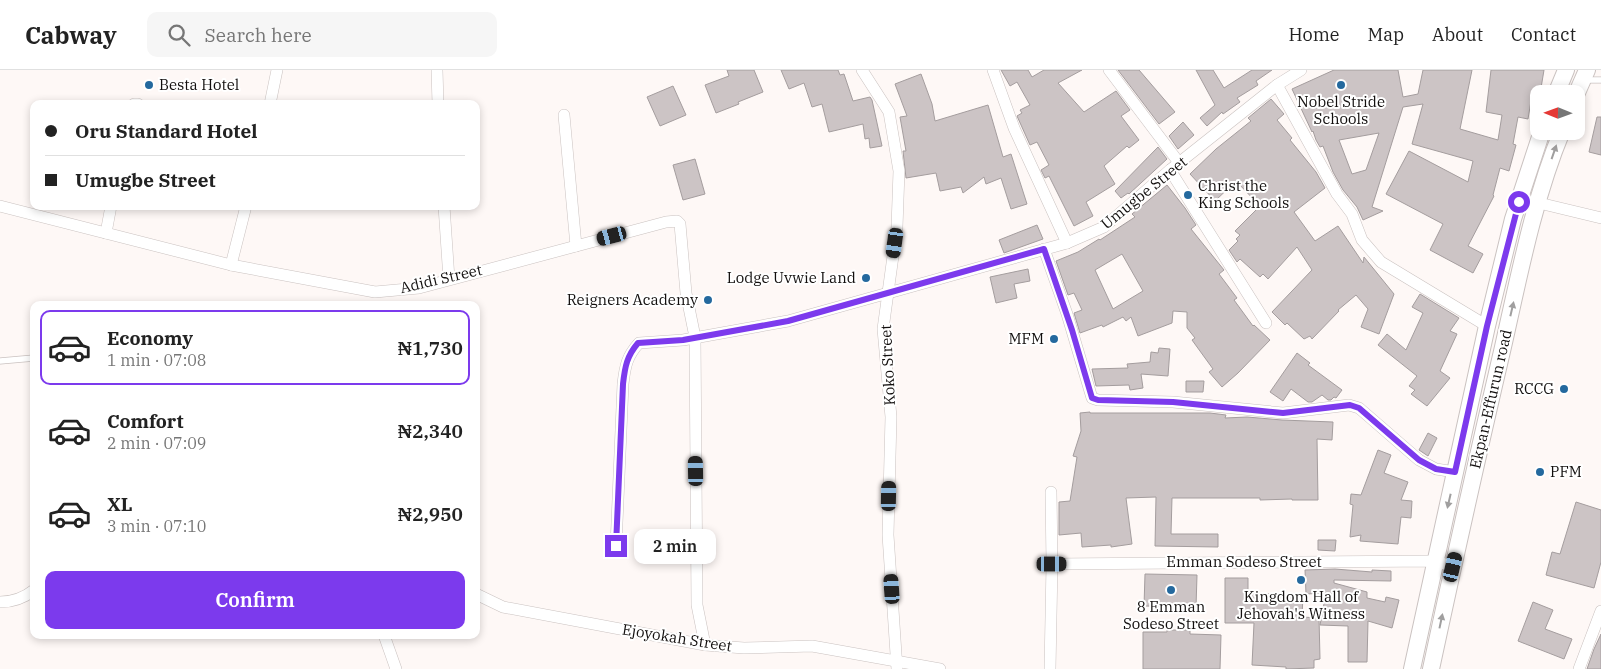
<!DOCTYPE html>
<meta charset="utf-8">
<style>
:root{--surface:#fff;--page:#f6f6f6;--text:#222;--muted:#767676;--line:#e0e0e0;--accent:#7c3aed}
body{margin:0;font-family:"IBM Plex Serif",serif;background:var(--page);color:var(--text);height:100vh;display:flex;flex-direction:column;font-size:19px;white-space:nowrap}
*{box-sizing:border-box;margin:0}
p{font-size:16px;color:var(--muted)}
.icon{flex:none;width:28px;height:28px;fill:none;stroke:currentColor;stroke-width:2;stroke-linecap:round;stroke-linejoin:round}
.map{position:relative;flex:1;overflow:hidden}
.panel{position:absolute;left:30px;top:231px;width:450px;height:338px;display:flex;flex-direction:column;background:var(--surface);border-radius:10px;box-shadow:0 2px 8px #0003}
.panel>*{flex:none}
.hud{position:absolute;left:30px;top:30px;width:450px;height:110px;border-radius:10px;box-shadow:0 2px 8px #0003;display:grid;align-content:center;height:110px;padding:0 15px;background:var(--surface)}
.needle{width:32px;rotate:271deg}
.buttons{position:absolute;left:1530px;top:15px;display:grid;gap:10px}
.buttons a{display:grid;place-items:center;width:55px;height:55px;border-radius:10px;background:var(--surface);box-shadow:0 2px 8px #0003;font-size:25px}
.end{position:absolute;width:22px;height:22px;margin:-11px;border:6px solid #7c3aed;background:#fff;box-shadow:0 0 0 2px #fff}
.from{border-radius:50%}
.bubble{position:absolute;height:35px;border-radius:10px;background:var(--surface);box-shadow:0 2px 8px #0003;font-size:16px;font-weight:600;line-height:35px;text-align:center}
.car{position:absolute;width:15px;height:30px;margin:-15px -8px;border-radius:6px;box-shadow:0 0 4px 1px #0007;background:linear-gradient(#222 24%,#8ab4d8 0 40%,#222 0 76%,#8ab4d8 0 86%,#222 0)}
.hud b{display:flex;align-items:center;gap:18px;height:48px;font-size:19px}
.hud b+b{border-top:1px solid var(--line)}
.hud i{width:12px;height:12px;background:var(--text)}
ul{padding:9px 0 0;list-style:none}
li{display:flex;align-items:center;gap:15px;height:75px;margin:0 10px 8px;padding:0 5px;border:2px solid transparent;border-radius:10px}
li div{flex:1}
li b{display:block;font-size:19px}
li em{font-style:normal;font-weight:600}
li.on{border-color:var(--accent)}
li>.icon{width:45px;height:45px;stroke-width:1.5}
.primary-button{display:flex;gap:10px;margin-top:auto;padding:10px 15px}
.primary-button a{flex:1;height:58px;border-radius:10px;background:var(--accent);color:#fff;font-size:20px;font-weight:600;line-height:58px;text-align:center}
header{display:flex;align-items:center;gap:30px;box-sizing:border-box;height:70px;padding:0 25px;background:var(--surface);border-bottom:1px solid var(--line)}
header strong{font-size:24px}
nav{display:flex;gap:28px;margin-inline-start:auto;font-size:18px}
.search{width:350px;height:45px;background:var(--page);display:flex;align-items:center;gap:12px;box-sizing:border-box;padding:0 18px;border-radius:10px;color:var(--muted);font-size:19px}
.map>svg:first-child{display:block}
.building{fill:#ccc4c5;stroke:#a49d9e;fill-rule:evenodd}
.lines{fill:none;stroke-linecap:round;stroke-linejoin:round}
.lane-casing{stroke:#cac2c0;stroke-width:7}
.street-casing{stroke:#cac2c0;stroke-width:12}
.secondary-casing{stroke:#cac2c0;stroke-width:18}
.lane{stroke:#fff;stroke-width:5.5}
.street{stroke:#fff;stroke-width:11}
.secondary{stroke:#fff;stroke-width:16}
.oneway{fill:#a09f9f}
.route{stroke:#7c3aed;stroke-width:6}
.poi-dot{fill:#24699e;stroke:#fff;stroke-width:2}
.labels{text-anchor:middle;stroke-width:4;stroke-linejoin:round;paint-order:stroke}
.poi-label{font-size:15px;fill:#120f0e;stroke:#fff;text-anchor:end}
.street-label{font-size:15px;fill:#120f0e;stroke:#fff}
</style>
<header>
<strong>Cabway</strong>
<div class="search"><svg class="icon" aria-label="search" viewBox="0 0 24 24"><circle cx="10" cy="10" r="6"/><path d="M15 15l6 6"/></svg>Search here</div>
<nav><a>Home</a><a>Map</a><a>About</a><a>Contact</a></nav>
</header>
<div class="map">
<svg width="1601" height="599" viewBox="0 0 1601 599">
<rect width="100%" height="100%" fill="#fef8f6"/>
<g class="building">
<polygon points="727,0 754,0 763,22 738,32 739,34 716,43 705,15 729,6"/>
<polygon points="781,0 838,0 840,5 844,4 853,31 870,27 872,30 882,76 870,78 869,68 865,69 863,54 829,62 822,34 812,37 804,13 789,19"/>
<polygon points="1001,0 1028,0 1032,7 1044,0 1082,0 1058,13 1084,42 1116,21 1130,40 1121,46 1139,70 1129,78 1127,76 1104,96 1115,114 1086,132 1093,146 1074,156 1049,106 1045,108 1041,100 1049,95 1037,72 1030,75 1017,46 1022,43 1020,40 1030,35 1017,12 1010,16"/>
<polygon points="1118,0 1139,0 1175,42 1159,54"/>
<polygon points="1196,0 1213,0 1224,18 1252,0 1272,0 1256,11 1258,15 1237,28 1240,32 1223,44 1222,42 1207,56 1200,48 1215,35"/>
<path d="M1334,0H1398L1403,27L1418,24L1423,0H1472L1460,59L1498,70L1502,45L1486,42L1491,0H1544L1540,24H1539V26L1532,25L1528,49L1518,47L1513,74L1516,75L1509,101L1500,98L1493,125L1494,126L1468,176L1483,184L1473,203L1430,180L1443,154L1386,124L1409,81L1468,112L1473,91L1412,74L1423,34L1403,37L1372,137L1383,141L1363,150L1357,137L1343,120L1333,102L1323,76L1320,77L1316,70L1313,61L1312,62L1292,19ZM1379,63L1366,100L1352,104L1339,70Z"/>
<polygon points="921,4 932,34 935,51 988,35 1003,87 1011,84 1027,134 1011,139 1001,108 986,114 984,107 963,123 961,117 940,121 936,103 906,108 903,81 906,81 900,47 907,46 895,14"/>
<polygon points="673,16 686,45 660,56 647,27"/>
<polygon points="1271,29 1284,44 1277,50 1292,68 1290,70 1316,102 1325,118 1294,142 1315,171 1338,156 1363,193 1364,187 1394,224 1379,264 1361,257 1368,239 1356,225 1338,240 1339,241 1312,269 1310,266 1304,269 1287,253 1285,255 1272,242 1312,200 1297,177 1268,209 1263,204 1260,207 1240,189 1237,192 1229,180 1238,171 1236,169 1240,165 1235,161 1260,136 1236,111 1215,131 1190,104 1216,79 1251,51 1248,48"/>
<polygon points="1597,47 1601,47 1601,85 1589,82"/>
<polygon points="1183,52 1194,65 1178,79 1169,66"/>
<polygon points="1158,77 1167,89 1129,124 1128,123 1121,128 1115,121"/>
<polygon points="695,89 705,124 683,130 673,95"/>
<path d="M1167,115L1185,138L1196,155L1191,159L1224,200L1219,204L1237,228L1234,230L1253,256L1254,255L1270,270L1238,303L1222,317L1209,302L1213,299L1192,270L1195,268L1187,258V242L1173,241L1172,253L1138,266L1131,247L1126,251L1123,247L1103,257L1102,255L1080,263L1074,243L1082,240L1074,223L1068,225L1056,191L1078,182L1099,169L1100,170L1135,147L1132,144ZM1122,184L1143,221L1113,239L1095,200Z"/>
<polygon points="1037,155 1043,169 1004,183 999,170"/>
<polygon points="1028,199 1030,211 1014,214 1017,228 996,233 990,207"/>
<polygon points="1420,224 1459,248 1450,261 1457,264 1440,301 1450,308 1427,336 1411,324 1415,320 1409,316 1417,306 1378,275 1387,264 1406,280 1423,243 1412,237"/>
<polygon points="1159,278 1170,279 1168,306 1141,304 1143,318 1130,320 1129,315 1096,316 1092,299 1128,298 1127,294 1150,292 1151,282 1158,283"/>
<polygon points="1297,283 1310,293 1308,295 1342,320 1336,328 1334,327 1331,330 1328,330 1322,325 1312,332 1308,332 1291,319 1283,331 1270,322"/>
<polygon points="1186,311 1204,311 1203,322 1186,322"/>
<polygon points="1090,342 1090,343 1210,343 1226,345 1225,348 1247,347 1282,350 1333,352 1332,370 1317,369 1318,430 1292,430 1292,429 1260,430 1260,428 1172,428 1171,464 1218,464 1218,477 1155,476 1156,427 1126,428 1132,474 1111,477 1111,475 1082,477 1081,463 1059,465 1059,432 1070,431 1077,387 1073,386 1081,361 1080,343"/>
<polygon points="1428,363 1437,368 1428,386 1419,380"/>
<polygon points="1378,380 1391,385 1384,403 1408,412 1401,430 1412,431 1411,448 1401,447 1398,474 1360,471 1361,465 1350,467 1353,435 1350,434 1351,424 1361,425"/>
<polygon points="1576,432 1601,440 1601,492 1594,518 1546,505 1552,482 1560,484"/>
<polygon points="1318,470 1336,470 1335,481 1318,480"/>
<polygon points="1335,499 1372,502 1372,500 1391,501 1391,511 1334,510 1334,513 1367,522 1367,528 1385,532 1386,527 1399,530 1392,558 1368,551 1367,592 1348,592 1348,556 1320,555 1326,523 1306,524 1305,500"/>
<polygon points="1145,504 1197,505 1196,537 1144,536"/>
<polygon points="1225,508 1248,508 1248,523 1303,525 1302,547 1319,548 1320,589 1314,590 1314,598 1286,599 1286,597 1252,595 1254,553 1225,553"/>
<polygon points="1533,532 1553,540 1545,559 1572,569 1564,589 1518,571"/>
<polygon points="1167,560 1190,560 1190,564 1221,565 1220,599 1143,599 1143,562 1167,562"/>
<polygon points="1601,564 1601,599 1587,599 1594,579"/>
</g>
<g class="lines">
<defs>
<g id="lane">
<polyline points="1584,10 1601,10"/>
<polyline points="0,291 34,288"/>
</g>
<g id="street">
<polyline points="437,0 438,34"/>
<polyline points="862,0 889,42 899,101 897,157 883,259 891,347 888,465 897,599"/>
<polyline points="993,0 1014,58 1067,173"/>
<polyline points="1109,0 1180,94"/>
<polyline points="1277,15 1337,124 1352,144 1362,170 1381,192 1487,256"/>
<polyline points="134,34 138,34"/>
<polyline points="270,34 277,0"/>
<polyline points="564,45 576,176"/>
<polyline points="1170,100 1266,253"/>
<polyline points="1539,133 1601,148"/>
<polyline points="0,136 231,195 375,222 419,218 666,152 677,151 680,154 686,223 695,267 697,535 705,575"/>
<polyline points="444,136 449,209"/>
<polyline points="106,163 111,136"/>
<polyline points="1044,179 1067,244 1092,328 1098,330 1173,332 1283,343 1349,335 1359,338 1419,390 1436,399 1455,402"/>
<polyline points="231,195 246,136"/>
<path d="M616,476L623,314C625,296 627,286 639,273L683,270L788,251L1067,173L1104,157L1170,100L1277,15L1301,0"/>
<polyline points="1052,494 1436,491 1453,497"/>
<polyline points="476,524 503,537 705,575 744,578 812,576 940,599"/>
<path d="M0,532C13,532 24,528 34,520"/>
<polyline points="384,565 396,599"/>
<polyline points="1050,599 1052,494 1051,422"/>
<polyline points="1579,599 1601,541"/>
</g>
<g id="secondary">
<polyline points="1556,24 1566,0"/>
<polyline points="1576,25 1587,0"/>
<polyline points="1412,599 1487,256 1513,149 1542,61"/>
<path d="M1431,599C1454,492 1478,384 1503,277C1519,206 1534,128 1562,61"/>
</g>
</defs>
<use href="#lane" class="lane-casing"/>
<use href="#street" class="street-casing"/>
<use href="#secondary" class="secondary-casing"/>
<use href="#lane" class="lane"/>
<use href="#street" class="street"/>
<use href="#secondary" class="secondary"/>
</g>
<defs><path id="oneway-solid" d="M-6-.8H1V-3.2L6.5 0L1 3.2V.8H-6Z" transform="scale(1.25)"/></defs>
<g class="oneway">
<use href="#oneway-solid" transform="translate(1554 82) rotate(-71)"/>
<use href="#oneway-solid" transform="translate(1512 239) rotate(-77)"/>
<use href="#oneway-solid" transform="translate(1449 431) rotate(103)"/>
<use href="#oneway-solid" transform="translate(1441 551) rotate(-78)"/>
</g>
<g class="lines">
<path class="route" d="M616,476L623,314C625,296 627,286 638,273L683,270L788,251L1044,179L1072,260L1092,328L1098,330L1173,332L1283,343L1350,335L1359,338L1419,390L1436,399L1455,402L1487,256L1519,132"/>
</g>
<g class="poi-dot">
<circle cx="149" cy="15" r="5"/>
<circle cx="1341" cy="15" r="5"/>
<circle cx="1188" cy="125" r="5"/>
<circle cx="866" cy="208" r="5"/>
<circle cx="708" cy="230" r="5"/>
<circle cx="1054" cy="269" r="5"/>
<circle cx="1564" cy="319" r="5"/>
<circle cx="1540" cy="402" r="5"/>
<circle cx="1301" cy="510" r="5"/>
<circle cx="1171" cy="520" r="5"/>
</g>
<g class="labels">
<g class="poi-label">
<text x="159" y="20" text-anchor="start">Besta Hotel</text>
<text x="1341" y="37" text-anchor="middle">Nobel Stride<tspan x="1341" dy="17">Schools</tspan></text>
<text x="1198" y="121" text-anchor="start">Christ the<tspan x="1198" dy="17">King Schools</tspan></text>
<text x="856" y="213">Lodge Uvwie Land</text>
<text x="698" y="235">Reigners Academy</text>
<text x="1044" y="274">MFM</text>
<text x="1554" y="324">RCCG</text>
<text x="1550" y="407" text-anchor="start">PFM</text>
<text x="1301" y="532" text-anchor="middle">Kingdom Hall of<tspan x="1301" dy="17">Jehovah's Witness</tspan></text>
<text x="1171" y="542" text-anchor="middle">8 Emman<tspan x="1171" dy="17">Sodeso Street</tspan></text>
</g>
<g class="street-label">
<text transform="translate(1144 123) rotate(-39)" y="5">Umugbe Street</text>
<text transform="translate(441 209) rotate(-13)" y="5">Adidi Street</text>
<text transform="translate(888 295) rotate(-93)" y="5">Koko Street</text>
<text transform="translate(1491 329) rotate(-77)" y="5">Ekpan-Effurun road</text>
<text x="1244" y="497">Emman Sodeso Street</text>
<text transform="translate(677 568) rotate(9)" y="5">Ejoyokah Street</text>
</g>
</g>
</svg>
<div class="buttons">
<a><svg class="needle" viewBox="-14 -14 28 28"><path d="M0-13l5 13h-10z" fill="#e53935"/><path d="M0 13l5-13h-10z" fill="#767676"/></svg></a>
</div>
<i class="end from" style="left:1519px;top:132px"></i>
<i class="end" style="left:616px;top:476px"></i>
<div class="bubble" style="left:634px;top:459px;width:82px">2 min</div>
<i class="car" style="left:612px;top:166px;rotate:255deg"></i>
<i class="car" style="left:895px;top:173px;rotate:188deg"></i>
<i class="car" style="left:696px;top:401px;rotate:359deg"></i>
<i class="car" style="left:889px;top:426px;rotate:1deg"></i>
<i class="car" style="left:1052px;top:494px;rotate:90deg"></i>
<i class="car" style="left:1453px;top:497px;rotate:13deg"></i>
<i class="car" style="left:892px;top:519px;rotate:356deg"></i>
<div class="hud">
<b><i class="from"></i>Oru Standard Hotel</b>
<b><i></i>Umugbe Street</b>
</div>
<section class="panel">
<ul>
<li class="on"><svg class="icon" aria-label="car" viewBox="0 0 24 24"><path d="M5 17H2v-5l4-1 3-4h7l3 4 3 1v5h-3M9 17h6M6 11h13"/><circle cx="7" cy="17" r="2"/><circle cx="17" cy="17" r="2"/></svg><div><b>Economy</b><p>1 min · 07:08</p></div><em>₦1,730</em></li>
<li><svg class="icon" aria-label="car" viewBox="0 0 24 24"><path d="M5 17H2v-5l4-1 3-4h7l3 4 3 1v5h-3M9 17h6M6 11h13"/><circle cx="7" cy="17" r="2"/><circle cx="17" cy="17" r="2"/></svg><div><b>Comfort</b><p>2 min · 07:09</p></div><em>₦2,340</em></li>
<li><svg class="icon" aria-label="car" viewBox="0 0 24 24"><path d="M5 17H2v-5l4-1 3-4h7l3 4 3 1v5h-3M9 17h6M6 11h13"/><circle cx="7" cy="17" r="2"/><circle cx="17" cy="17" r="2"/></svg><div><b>XL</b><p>3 min · 07:10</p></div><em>₦2,950</em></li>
</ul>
<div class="primary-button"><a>Confirm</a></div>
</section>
</div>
